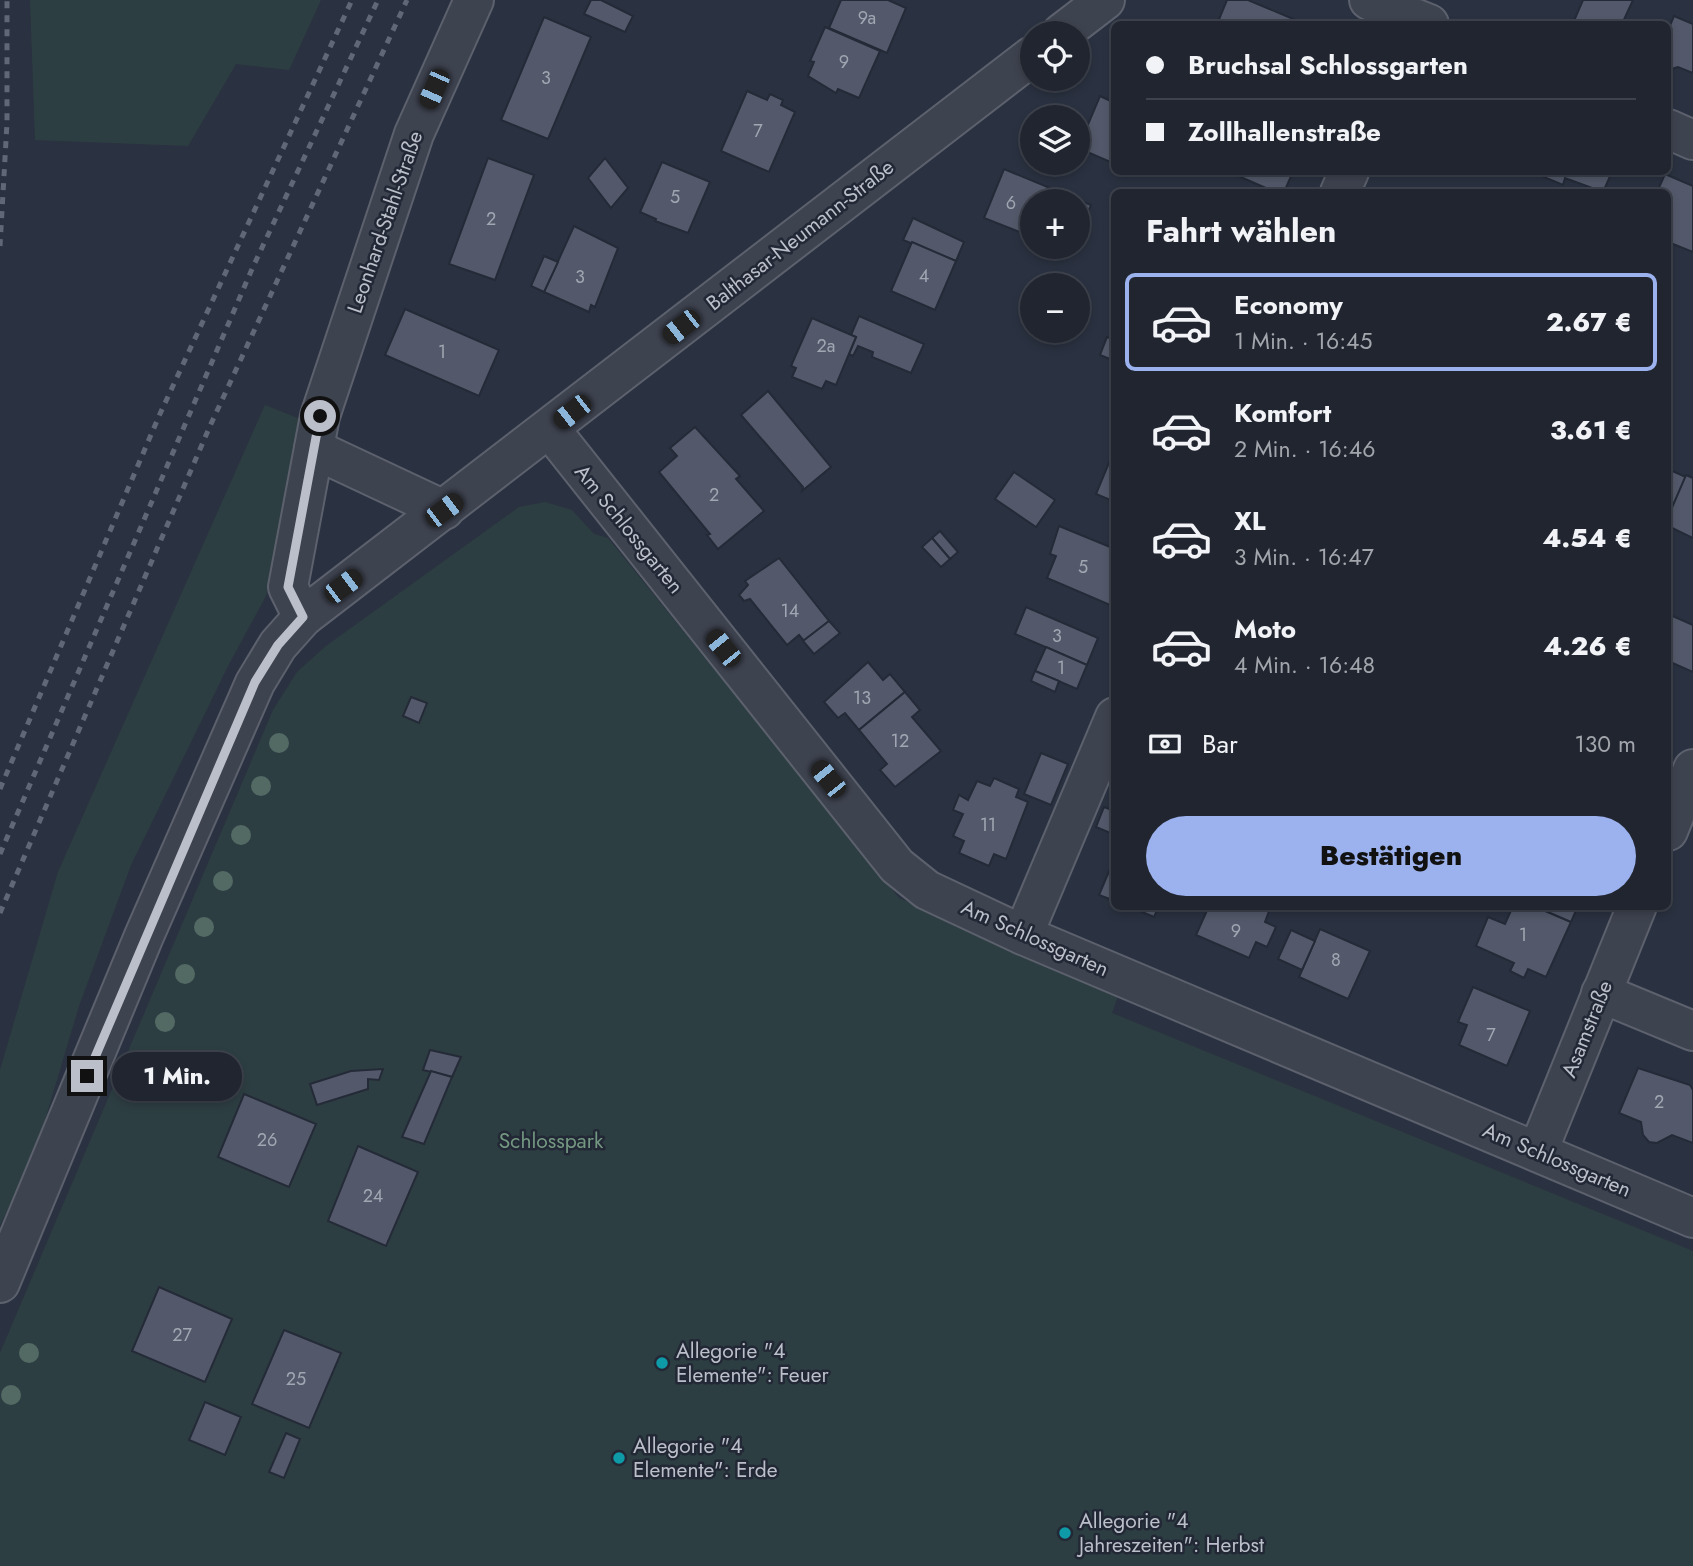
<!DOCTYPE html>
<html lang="de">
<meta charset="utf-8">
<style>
:root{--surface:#202530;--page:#282d38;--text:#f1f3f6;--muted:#a2a5ab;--line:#3d424c;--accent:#9cb2ee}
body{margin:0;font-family:Jost,sans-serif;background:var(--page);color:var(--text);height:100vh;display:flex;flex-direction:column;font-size:26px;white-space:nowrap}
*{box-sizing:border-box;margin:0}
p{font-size:23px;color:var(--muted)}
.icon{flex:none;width:38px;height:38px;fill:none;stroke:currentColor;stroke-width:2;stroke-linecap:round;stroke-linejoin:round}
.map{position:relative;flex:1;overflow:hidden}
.details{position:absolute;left:1111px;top:189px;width:560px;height:721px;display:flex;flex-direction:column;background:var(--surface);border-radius:10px;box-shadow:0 4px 10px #0003,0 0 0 2px var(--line)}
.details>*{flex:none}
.hud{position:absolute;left:1111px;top:21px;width:560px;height:154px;border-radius:10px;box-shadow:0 4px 10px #0003,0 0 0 2px var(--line);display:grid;align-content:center;height:154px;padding:0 35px;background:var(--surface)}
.buttons{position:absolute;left:1020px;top:21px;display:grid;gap:14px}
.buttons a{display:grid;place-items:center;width:70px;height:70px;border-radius:50%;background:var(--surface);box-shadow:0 4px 10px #0003,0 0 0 2px var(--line);font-size:35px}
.end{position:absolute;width:32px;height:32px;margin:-16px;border:9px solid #bbbfca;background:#111;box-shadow:0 0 0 4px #111}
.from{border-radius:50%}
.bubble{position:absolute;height:49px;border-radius:24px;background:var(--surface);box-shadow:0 4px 10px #0003,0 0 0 2px var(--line);font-size:23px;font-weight:800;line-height:49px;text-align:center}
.car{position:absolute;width:21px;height:42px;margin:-21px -10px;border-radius:9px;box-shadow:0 0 5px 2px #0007;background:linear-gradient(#222 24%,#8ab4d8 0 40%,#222 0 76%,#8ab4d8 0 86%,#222 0)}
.hud b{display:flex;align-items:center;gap:24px;height:66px;font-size:26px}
.hud b+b{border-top:2px solid var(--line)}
.hud i{width:18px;height:18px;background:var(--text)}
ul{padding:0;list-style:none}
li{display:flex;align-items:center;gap:21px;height:98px;margin:0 14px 10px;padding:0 21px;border:4px solid transparent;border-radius:10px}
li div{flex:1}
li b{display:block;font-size:26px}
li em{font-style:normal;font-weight:800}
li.on{border-color:var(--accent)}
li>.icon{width:63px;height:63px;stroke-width:1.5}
h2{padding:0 35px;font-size:32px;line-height:84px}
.pay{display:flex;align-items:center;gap:18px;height:77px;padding:0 35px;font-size:26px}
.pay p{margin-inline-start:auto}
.action{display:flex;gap:14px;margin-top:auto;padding:14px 35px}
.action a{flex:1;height:80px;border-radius:42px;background:var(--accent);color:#111;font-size:28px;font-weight:800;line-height:80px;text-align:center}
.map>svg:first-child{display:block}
.green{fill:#2d3e42}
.building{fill:#53596a;stroke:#242a37;stroke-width:2}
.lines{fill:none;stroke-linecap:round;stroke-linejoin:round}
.minor-casing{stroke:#5c616d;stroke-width:42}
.minor{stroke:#3e4350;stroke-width:38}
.rail{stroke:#606777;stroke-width:5;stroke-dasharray:7 7;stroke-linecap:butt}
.tree{fill:#536a64}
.route{stroke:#bbbfca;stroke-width:9}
.culture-dot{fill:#0f9aa8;stroke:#222835;stroke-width:2.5}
.labels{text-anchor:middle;stroke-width:5;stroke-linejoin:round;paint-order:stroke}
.number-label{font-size:18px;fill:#a1a6b2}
.street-label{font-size:21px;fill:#bbbfca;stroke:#222835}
.park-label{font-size:21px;fill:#749881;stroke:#222835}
.poi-label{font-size:21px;fill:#bbbfca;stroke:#222835;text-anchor:start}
</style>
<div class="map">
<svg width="1693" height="1566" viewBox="0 0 1693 1566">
<rect width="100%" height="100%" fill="#2a3140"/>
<g class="green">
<polygon points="30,0 321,0 289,70 236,64 188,146 35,140"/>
<polygon points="265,405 310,423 266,596 229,664 131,865 79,1006 34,1157 0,1225 0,1070 58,872"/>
<polygon points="545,502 572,510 594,534 608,538 899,898 1119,993 1112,1013 1693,1251 1693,1566 0,1566 0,1353 273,710 297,672 326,646 519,507"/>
</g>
<g class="building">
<polygon points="591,0 601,0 633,16 625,32 584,14"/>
<polygon points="841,0 888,0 906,8 887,53 829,28"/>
<polygon points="1227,0 1248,0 1305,24 1217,24"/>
<polygon points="1583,0 1633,0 1622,24 1576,24 1573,23"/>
<polygon points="1674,16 1693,24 1693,73 1678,67 1668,70 1668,30"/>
<polygon points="544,17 591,37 548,139 501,120"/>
<polygon points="825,27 880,51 859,98 838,89 836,93 808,76 814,62 810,61"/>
<polygon points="747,91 767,100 770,94 783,100 781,105 795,112 769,172 721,151"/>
<polygon points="1100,96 1115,103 1115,164 1078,148"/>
<polygon points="488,158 534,175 495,280 449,264"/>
<polygon points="605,158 628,188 611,208 588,178"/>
<polygon points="662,162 710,182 688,233 655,221 656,219 640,212"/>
<polygon points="1004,169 1091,205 1079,233 1078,201 1032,201 1030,236 984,218"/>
<polygon points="1229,172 1293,172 1284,192 1275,192"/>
<polygon points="1540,172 1612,172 1603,192 1565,178 1563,185 1539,175"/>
<polygon points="1665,174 1693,186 1693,252 1668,242 1668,192 1657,192"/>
<polygon points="913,218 964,242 956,261 903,240"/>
<polygon points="574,226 618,248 595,307 591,305 589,312 544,292"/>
<polygon points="912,242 956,261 935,310 891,291"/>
<polygon points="544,256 558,262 544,292 531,286"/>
<polygon points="405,309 499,350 479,396 385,355"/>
<polygon points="859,316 924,344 911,373 872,357 873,352 858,346 853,356 849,354 856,337 851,335"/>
<polygon points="812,318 856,337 836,385 826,381 822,389 792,377 796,368 791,366"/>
<polygon points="1107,337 1115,340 1115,361 1100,355"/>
<polygon points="768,391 831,467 802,491 803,487 741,415"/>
<polygon points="695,427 740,476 736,479 764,511 718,549 707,535 710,534 659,472 677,456 670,448"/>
<polygon points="1113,453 1115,454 1115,502 1096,494"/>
<polygon points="1670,470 1686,477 1668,517 1668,475"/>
<polygon points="1014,472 1055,500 1036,527 995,499"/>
<polygon points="1686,475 1693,478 1693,538 1668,526 1668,517"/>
<polygon points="1059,526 1115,549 1115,593 1110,605 1047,578 1056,556 1050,554"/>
<polygon points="940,531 958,552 950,559 932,538"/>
<polygon points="932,538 950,559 941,567 922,547"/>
<polygon points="779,558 829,621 804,641 799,635 787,645 750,599 744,601 739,595 748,585 745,581"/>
<polygon points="1026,607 1098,638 1087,665 1015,634"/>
<polygon points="1668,614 1693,625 1693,672 1668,661"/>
<polygon points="829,621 840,633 814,654 803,641"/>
<polygon points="1046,647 1087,665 1077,689 1035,671"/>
<polygon points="868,662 883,680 890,674 905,692 859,730 845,713 838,718 824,702"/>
<polygon points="1035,671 1059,681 1055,692 1031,681"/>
<polygon points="905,692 920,710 912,717 941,751 895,787 880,770 887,764 859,730"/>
<polygon points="411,697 427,703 419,723 403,716"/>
<polygon points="1041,753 1068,764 1051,805 1024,794"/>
<polygon points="994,778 1019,789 1016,797 1028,802 1006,859 994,854 989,866 959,853 964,841 953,836 963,814 953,810 959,795 968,800 977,781 990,786"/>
<polygon points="1104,807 1115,811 1115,835 1096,827"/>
<polygon points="1115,857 1115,901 1099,895"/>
<polygon points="1128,906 1159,906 1154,917"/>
<polygon points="1271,906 1265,922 1276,927 1267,947 1256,942 1249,958 1196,935 1209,906"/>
<polygon points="1513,906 1534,906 1571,922 1546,977 1528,969 1524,978 1510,971 1514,963 1476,946 1488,917 1505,924"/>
<polygon points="1534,906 1578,906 1571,922"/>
<polygon points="1320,929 1370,951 1348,999 1299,977"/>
<polygon points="1291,930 1315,941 1302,970 1278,959"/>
<polygon points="1473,987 1530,1011 1507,1066 1459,1045 1467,1025 1458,1022"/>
<polygon points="430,1050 461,1057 452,1077 423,1070"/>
<polygon points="1638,1068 1690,1085 1693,1090 1693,1143 1672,1135 1657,1143 1649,1142 1643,1135 1641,1122 1619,1113"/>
<polygon points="383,1069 379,1080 368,1079 368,1089 317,1105 310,1084 351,1071"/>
<polygon points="431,1071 452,1077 424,1144 402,1137"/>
<polygon points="244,1094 316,1124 289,1187 218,1157"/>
<polygon points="358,1146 418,1172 386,1246 328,1221"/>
<polygon points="159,1287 232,1319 205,1382 132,1351"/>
<polygon points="284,1330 341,1353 309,1428 252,1404"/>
<polygon points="205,1402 241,1417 225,1455 189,1440"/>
<polygon points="286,1433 300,1439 284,1478 269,1472"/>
</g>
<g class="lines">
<defs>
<g id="minor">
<polyline points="1369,0 1429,24"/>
<polyline points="1062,33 1105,0"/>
<polyline points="1668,129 1693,140"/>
<polyline points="1340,192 1349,172"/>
<polyline points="550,429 897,866 927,890 1023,935 1693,1218"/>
<polyline points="314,449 444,510"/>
<polyline points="303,617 288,587 320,416 414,134 474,0"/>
<polyline points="1668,831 1693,769"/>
<polyline points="1023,935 1115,717"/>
<polyline points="1601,993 1693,1031"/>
<polyline points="1538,1151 1637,906"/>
<polyline points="0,1283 144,936 255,683 278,645 303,617 1032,56"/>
</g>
</defs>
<use href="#minor" class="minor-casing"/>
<use href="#minor" class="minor"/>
<g class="rail">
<polyline points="0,246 7,123 7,0"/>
<polyline points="0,789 159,416 352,0"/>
<polyline points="0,854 252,269 378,0"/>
<polyline points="0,913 210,426 407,0"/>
</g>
</g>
<g class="tree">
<circle cx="279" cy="743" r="10"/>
<circle cx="261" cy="786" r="10"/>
<circle cx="241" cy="835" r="10"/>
<circle cx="223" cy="881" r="10"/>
<circle cx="204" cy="927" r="10"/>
<circle cx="185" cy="974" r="10"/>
<circle cx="165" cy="1022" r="10"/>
<circle cx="29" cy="1353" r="10"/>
<circle cx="11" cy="1395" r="10"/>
</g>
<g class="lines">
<polyline class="route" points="87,1076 255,682 278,645 303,617 288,587 320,416"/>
</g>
<g class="culture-dot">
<circle cx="662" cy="1363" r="7"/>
<circle cx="619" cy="1458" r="7"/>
<circle cx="1065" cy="1533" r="7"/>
</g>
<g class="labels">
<g class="number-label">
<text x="867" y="24">9a</text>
<text x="844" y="68">9</text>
<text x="546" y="84">3</text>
<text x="758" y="137">7</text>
<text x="675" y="203">5</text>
<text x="1011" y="209">6</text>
<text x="491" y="225">2</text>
<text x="924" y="282">4</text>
<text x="580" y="283">3</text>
<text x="826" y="352">2a</text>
<text x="442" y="358">1</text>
<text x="714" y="501">2</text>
<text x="1083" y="573">5</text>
<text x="790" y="617">14</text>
<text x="1057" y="642">3</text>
<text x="1061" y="674">1</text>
<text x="862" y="704">13</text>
<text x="900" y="747">12</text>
<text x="988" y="831">11</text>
<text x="1236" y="937">9</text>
<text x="1523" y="941">1</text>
<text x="1336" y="966">8</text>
<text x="1491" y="1041">7</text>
<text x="1659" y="1108">2</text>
<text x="267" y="1146">26</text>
<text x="373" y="1202">24</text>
<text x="182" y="1341">27</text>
<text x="296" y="1385">25</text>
</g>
<g class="street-label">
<text transform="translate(385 222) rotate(-71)" y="7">Leonhard-Stahl-Straße</text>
<text transform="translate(800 235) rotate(-38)" y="7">Balthasar-Neumann-Straße</text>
<text transform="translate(629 529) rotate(51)" y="7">Am Schlossgarten</text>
<text transform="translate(1035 938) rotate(24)" y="7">Am Schlossgarten</text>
<text transform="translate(1587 1029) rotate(-68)" y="7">Asamstraße</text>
<text transform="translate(1557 1160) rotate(23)" y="7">Am Schlossgarten</text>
</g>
<g class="park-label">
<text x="551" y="1148">Schlosspark</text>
</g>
<g class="poi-label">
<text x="676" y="1358">Allegorie "4<tspan x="676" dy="24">Elemente": Feuer</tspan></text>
<text x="633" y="1453">Allegorie "4<tspan x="633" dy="24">Elemente": Erde</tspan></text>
<text x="1079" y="1528">Allegorie "4<tspan x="1079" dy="24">Jahreszeiten": Herbst</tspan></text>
</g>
</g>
</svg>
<div class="buttons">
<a><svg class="icon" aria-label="locate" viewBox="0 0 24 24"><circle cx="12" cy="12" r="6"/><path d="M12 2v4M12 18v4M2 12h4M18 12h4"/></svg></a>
<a><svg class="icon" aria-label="layers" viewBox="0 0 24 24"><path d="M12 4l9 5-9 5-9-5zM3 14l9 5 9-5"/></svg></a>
<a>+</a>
<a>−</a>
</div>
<i class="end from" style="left:320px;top:416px"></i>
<i class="end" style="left:87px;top:1076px"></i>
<div class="bubble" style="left:112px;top:1052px;width:130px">1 Min.</div>
<i class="car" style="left:434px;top:89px;rotate:204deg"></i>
<i class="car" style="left:681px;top:327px;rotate:232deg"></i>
<i class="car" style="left:572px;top:412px;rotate:232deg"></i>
<i class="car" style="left:444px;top:510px;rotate:53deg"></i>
<i class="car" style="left:343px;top:586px;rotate:53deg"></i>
<i class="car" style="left:723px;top:648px;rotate:321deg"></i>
<i class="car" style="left:828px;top:779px;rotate:321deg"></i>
<div class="hud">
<b><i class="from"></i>Bruchsal Schlossgarten</b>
<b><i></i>Zollhallenstraße</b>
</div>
<section class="details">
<h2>Fahrt wählen</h2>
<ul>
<li class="on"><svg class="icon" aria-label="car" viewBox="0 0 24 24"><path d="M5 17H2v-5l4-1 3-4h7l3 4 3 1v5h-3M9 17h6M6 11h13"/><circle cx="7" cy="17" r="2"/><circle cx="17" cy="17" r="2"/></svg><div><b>Economy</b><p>1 Min. · 16:45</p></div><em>2.67 €</em></li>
<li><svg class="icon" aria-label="car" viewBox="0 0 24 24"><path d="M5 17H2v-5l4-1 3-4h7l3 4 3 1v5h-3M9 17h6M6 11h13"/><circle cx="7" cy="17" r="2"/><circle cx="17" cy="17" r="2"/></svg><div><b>Komfort</b><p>2 Min. · 16:46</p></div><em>3.61 €</em></li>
<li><svg class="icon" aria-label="car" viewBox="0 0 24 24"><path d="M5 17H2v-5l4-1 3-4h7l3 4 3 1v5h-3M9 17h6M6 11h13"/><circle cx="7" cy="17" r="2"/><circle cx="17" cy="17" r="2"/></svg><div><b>XL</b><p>3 Min. · 16:47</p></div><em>4.54 €</em></li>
<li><svg class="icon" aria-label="car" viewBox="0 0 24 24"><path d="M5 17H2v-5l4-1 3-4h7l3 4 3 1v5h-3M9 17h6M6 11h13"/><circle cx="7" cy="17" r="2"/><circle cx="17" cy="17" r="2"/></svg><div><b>Moto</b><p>4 Min. · 16:48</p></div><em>4.26 €</em></li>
</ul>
<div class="pay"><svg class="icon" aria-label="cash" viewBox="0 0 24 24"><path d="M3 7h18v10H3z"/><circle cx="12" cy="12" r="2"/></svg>Bar<p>130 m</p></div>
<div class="action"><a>Bestätigen</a></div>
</section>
</div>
